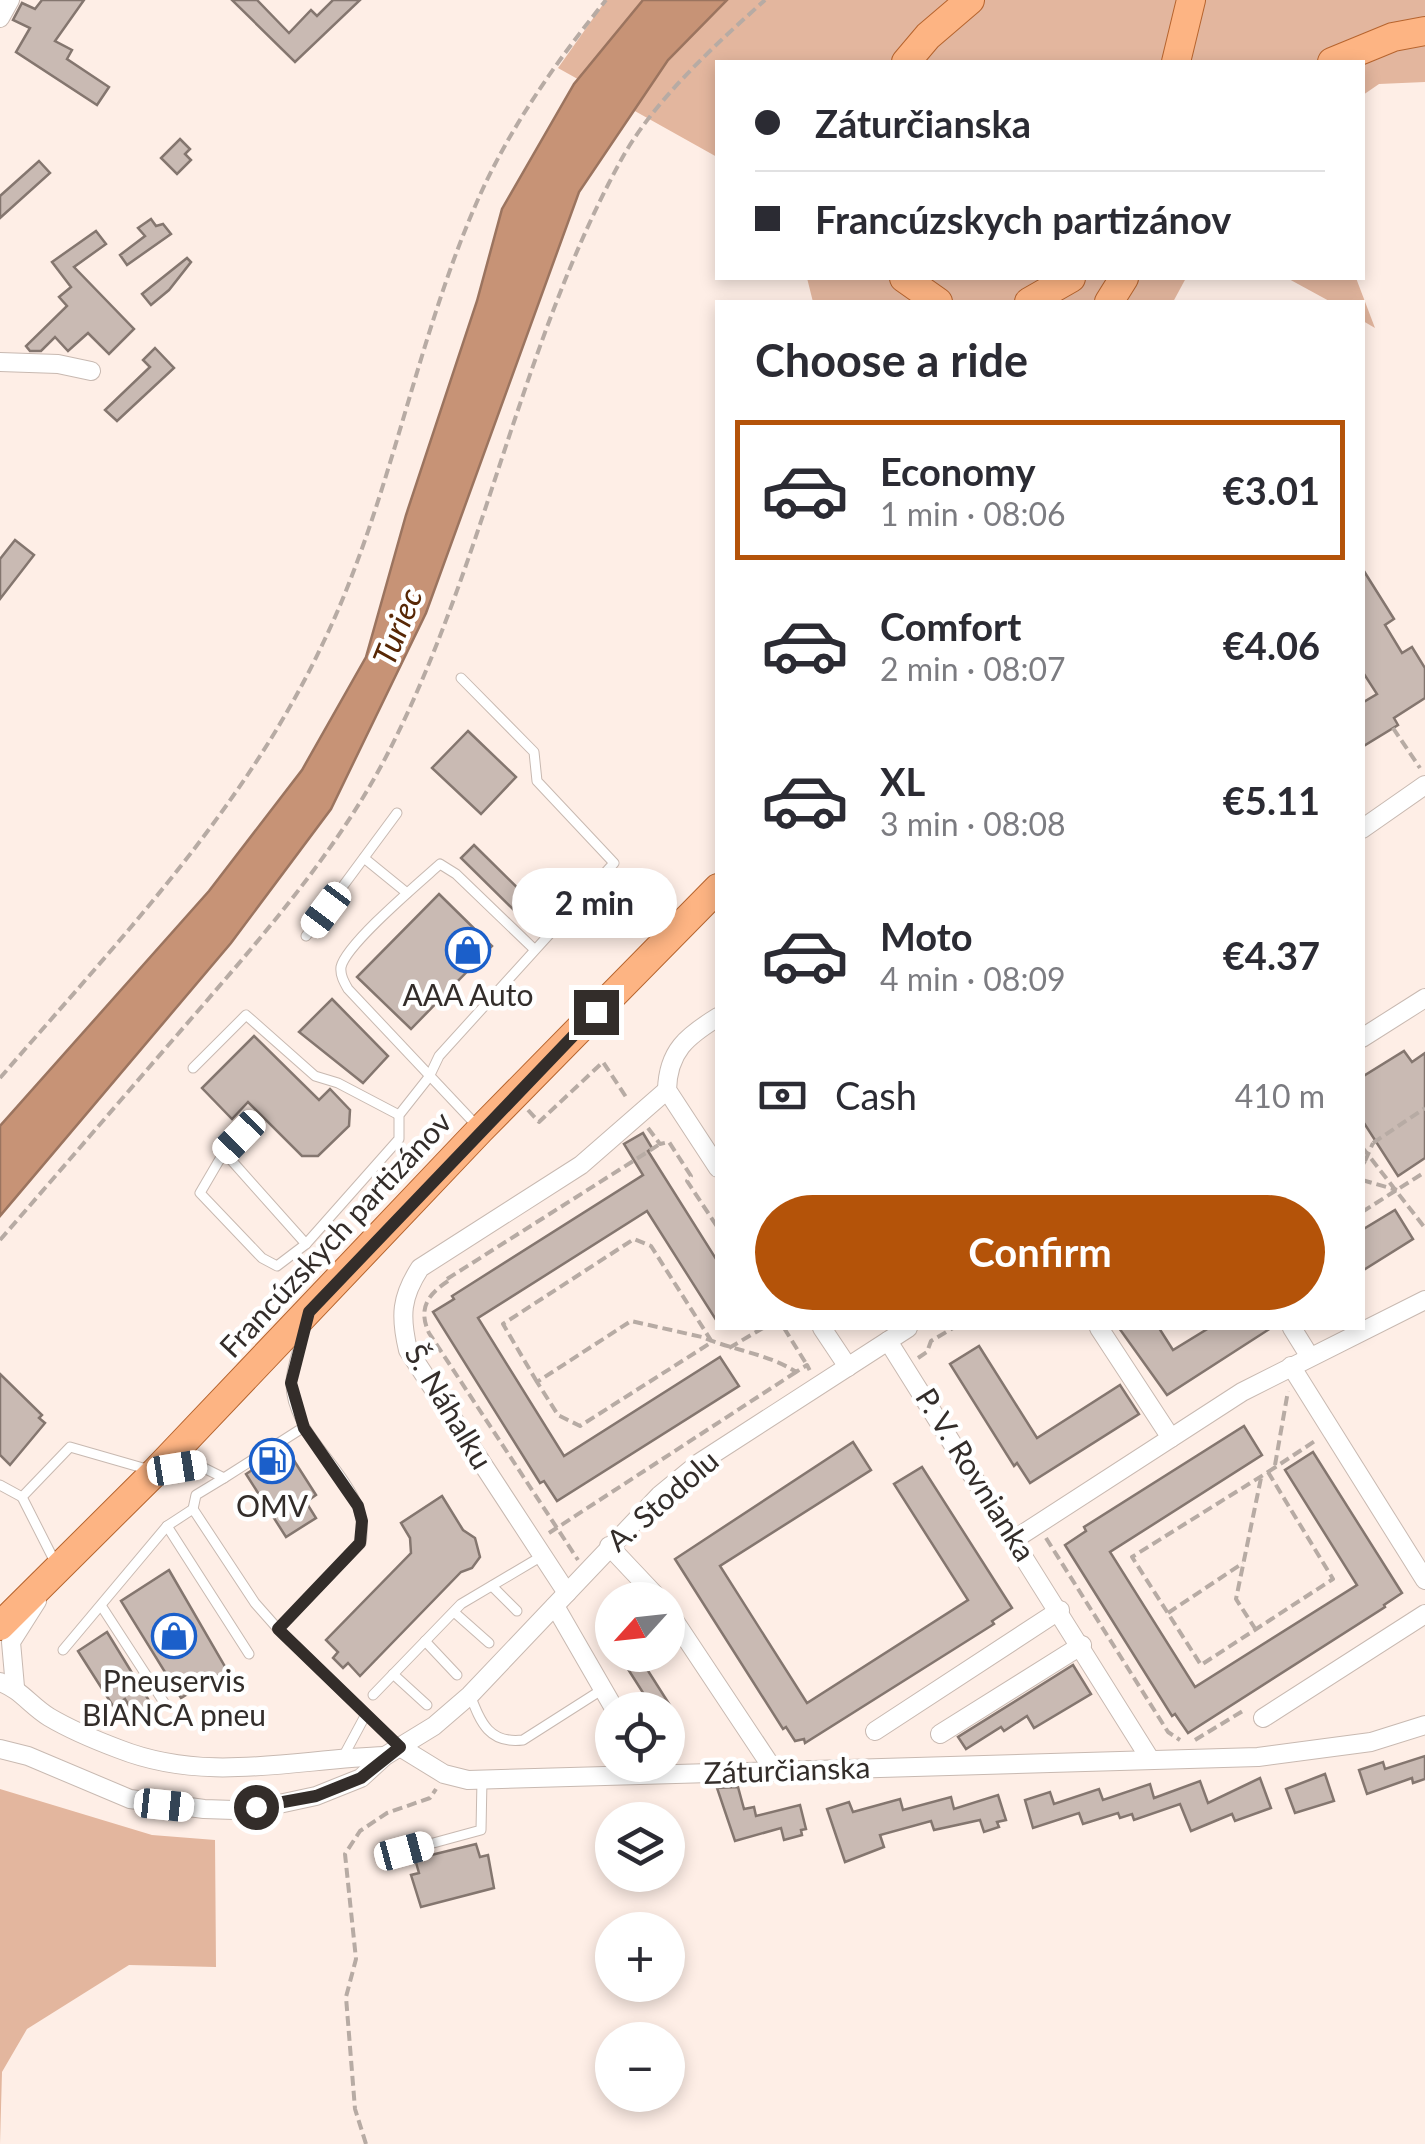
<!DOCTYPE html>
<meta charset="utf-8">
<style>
:root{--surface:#fff;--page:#f2f2f3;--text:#2b2b33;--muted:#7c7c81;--line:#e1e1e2;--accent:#b45309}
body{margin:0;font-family:Lato,sans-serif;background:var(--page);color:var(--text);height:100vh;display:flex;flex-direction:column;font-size:38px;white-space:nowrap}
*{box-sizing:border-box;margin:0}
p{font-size:32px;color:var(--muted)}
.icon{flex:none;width:55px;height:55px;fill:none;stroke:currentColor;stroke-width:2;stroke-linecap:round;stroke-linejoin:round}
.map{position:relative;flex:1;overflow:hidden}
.panel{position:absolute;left:715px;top:300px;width:650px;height:1030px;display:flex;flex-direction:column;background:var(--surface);border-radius:0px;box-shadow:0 5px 15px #0003}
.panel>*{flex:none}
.top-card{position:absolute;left:715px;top:60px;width:650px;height:220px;border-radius:0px;box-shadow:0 5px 15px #0003;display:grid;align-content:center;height:220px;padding:0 40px;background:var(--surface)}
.needle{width:65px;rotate:243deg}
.tools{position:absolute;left:595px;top:1582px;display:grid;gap:20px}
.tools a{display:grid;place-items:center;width:90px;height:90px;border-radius:50%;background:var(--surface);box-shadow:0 5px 15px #0003;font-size:50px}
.end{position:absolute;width:45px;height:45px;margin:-22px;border:12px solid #332d2a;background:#fff;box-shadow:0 0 0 5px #fff}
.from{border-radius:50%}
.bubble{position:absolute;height:70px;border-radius:35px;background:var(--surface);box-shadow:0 5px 15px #0003;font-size:32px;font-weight:700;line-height:70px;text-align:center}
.car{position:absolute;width:30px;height:60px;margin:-30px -15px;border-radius:12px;box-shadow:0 0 8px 2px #0007;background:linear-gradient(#fff 24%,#345 0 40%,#fff 0 76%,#345 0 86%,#fff 0)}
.top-card b{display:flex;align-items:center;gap:35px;height:95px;font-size:38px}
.top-card b+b{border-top:2px solid var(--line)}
.top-card i{width:25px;height:25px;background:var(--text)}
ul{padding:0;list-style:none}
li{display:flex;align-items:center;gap:30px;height:140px;margin:0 20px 15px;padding:0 20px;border:5px solid transparent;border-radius:0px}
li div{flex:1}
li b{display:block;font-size:38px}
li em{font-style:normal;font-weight:700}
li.selected{border-color:var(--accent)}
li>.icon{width:90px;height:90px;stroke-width:1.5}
h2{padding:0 40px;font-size:45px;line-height:120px}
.pay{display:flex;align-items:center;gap:25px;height:110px;padding:0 40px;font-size:38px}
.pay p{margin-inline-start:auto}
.primary-button{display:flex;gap:20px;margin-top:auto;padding:20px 40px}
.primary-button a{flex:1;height:115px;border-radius:60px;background:var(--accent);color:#fff;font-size:40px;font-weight:700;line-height:115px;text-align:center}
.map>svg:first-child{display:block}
.green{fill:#e3b69e}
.water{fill:#c79376;stroke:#9b745f;stroke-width:2.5}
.building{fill:#c9bab3;stroke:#84766f;stroke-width:2.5}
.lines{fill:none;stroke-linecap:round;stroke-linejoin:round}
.lane-casing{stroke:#c8b9b1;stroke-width:11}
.street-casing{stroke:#c8b9b1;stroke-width:20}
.primary-casing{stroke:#b6642e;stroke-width:30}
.path{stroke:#b7aba4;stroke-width:4;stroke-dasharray:10 5;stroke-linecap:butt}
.lane{stroke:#fff;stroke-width:9}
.street{stroke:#fff;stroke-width:18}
.primary{stroke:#fdb483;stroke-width:28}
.path-bridge{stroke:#b7aba4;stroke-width:4;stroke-dasharray:10 5;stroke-linecap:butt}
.route{stroke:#332d2a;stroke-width:12}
.labels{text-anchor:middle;stroke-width:9;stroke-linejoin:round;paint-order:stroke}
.poi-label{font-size:30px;fill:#332d2a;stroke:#fff}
.street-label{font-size:30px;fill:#332d2a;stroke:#fff}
.water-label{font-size:32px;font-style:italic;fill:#572705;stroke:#fff}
</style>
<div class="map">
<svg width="1425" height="2144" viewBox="0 0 1425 2144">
<rect width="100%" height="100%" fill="#feeee6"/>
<g class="green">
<polygon points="606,0 1425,0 1425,82 1379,84 1363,95 1362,62 718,62 717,157 558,68"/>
<polygon points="807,278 1186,278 1173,302 813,302"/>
<polygon points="1287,278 1356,278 1375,328 1363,321 1362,302 1331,302"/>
<polygon points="0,1789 152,1835 215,1840 216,1967 129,1965 27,2029 2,2072 0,2144"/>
</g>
<polygon class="water" points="643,0 727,0 668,60 579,192 426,613 331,809 231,943 0,1216 0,1126 209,891 302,770 366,657 406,515 477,301 502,209 574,84"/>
<g class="building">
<polygon points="42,0 84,0 55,41 72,50 67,59 109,87 97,105 16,52 30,28 13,20 22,3 35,9"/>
<polygon points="232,0 257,0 289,33 311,10 317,16 333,0 360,0 295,62"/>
<polygon points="180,139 190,149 185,154 191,160 177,174 161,158"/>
<polygon points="39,161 50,173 0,218 0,196"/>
<polygon points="151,219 156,226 163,224 171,234 127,265 120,255 145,236 138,228"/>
<polygon points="96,231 106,244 74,267 134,329 109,354 88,333 68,351 55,337 41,351 30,351 26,346 67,306 59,297 71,287 52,262"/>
<polygon points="187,258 191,262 169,290 151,305 142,294"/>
<polygon points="155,348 174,368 117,421 105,410 150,367 143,360"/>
<polygon points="15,540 34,555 0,599 0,559"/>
<polygon points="1362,568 1394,619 1385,625 1402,653 1412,647 1425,668 1425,698 1394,718 1398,725 1362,747 1362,703 1377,694 1362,671"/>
<polygon points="468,731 516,777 481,814 432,768"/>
<polygon points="474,845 534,904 521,917 461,858"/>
<polygon points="439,894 492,946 411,1029 357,977"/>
<polygon points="332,999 388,1056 363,1083 299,1032"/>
<polygon points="254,1036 319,1100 330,1089 350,1110 349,1126 318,1156 302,1156 248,1102 232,1119 202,1088"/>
<polygon points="1404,1051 1412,1062 1425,1053 1425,1158 1398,1176 1362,1120 1362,1077"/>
<polygon points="643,1133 652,1148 648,1151 718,1262 718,1323 647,1211 478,1318 564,1456 720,1357 739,1386 557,1501 544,1481 540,1483 433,1312 454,1299 452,1296 643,1175 624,1144"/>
<polygon points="1395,1210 1413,1239 1362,1271 1362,1230"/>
<polygon points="1119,1328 1159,1328 1173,1350 1209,1328 1271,1328 1167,1395"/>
<polygon points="979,1346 1037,1438 1120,1385 1139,1414 1030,1483 1017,1463 1014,1466 950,1364"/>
<polygon points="0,1374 42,1415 39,1418 45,1423 10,1465 0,1455"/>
<polygon points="1244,1426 1262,1455 1110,1552 1195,1687 1357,1585 1285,1470 1313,1452 1402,1593 1384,1605 1385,1607 1188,1733 1175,1714 1172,1716 1065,1545 1086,1531 1084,1527"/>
<polygon points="853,1442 871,1470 720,1566 807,1703 968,1600 894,1484 922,1467 1012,1608 992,1621 994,1624 805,1743 804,1739 795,1741 786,1727 783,1729 675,1559"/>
<polygon points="286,1448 316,1495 306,1502 316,1518 286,1537 246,1474"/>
<polygon points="442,1496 463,1530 475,1538 480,1557 472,1568 461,1572 360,1676 348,1663 343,1668 333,1658 338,1652 326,1640 411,1553 410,1538 401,1523"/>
<polygon points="169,1570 227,1670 181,1698 121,1601"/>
<polygon points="107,1632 156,1712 138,1721 125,1699 113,1706 78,1651"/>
<polygon points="619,1655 638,1655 673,1710 654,1710"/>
<polygon points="1073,1665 1091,1694 1034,1728 1027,1716 1004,1731 1001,1727 966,1749 958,1737"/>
<polygon points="1425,1756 1425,1779 1413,1783 1412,1778 1367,1794 1359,1770 1383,1762 1385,1769"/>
<polygon points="1325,1774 1334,1801 1295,1813 1286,1789"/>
<polygon points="1260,1778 1271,1808 1235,1821 1232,1814 1191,1831 1180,1804 1134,1820 1132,1814 1120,1818 1118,1813 1083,1824 1079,1813 1033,1828 1025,1800 1050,1792 1054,1804 1099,1789 1103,1800 1150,1784 1154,1798 1200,1781 1208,1803"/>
<polygon points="738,1787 744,1809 754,1807 756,1816 800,1805 806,1829 801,1830 802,1835 784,1840 781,1828 735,1841 717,1788"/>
<polygon points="998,1795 1006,1820 997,1822 999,1827 984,1832 980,1820 934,1830 931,1821 880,1835 884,1847 845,1862 827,1809 849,1802 853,1812 900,1799 903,1810 951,1797 954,1809"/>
<polygon points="476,1844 480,1857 488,1855 494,1888 421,1907 411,1875 419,1873 415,1859"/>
</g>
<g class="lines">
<defs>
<g id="lane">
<polyline points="364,858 407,893"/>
<polyline points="306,936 397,813"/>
<polyline points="193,1068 246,1015 315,1076 338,1083 399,1115"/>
<path d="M479,1128L348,989C344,982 340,975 341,967C346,944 420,882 440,864L456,874L534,949"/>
<polyline points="224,1152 306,1244 277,1266 262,1258 200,1193 224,1152 253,1122"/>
<polyline points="306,1244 399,1139 399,1115 429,1077 439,1056 614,863 537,781 534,752 461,678"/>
<path d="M305,1326C300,1343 293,1362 291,1380C288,1442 373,1480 361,1543L278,1629L400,1747"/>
<polyline points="170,1469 198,1465 224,1478 304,1427"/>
<polyline points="224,1478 196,1495 193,1509 255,1603 278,1629"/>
<polyline points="0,1485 22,1497"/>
<polyline points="167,1526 249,1654"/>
<polyline points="57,1566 22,1497 70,1447 150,1470"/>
<polyline points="492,1586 517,1611"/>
<polyline points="102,1607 165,1704"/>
<polyline points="454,1612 489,1643"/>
<polyline points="425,1641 457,1675"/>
<polyline points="63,1650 167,1526 193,1509"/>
<polyline points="393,1674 427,1705"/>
<polyline points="373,1695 461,1604 542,1556"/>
<path d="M470,1695C481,1723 489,1744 523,1740L603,1689"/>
<polyline points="343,1757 365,1716"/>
<polyline points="404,1851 481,1830 482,1780"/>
</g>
<g id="street">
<polyline points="0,18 10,0"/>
<polyline points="0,362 58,364 91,371"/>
<polyline points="1362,829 1425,785"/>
<path d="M718,1017C687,1036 668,1051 667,1090L718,1168"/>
<polyline points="1362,1038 1425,998"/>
<polyline points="822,1328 848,1367"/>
<polyline points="1099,1328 1171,1438"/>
<polyline points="1292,1328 1310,1357"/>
<polyline points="888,1341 1150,1759"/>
<polyline points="1291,1366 1425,1580"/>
<polyline points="1015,1539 1242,1392 1425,1300"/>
<polyline points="609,1546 660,1600"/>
<path d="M567,1593L408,1350C400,1316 401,1297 420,1268L581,1165L667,1090"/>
<polyline points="555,1606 615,1710"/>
<polyline points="668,1611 775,1772"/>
<path d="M0,1682C20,1689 31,1706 49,1717C71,1730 95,1740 119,1749C208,1784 294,1759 385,1756"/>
<polyline points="15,1687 11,1642 37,1601"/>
<polyline points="1263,1718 1425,1614"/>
<polyline points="875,1731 1060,1610"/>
<polyline points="940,1734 1082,1645"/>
<polyline points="400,1747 444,1774 468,1780 1258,1757 1371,1742 1425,1725"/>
<polyline points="0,1749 28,1756 130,1799 204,1809 234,1810 279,1804 316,1796 361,1778 385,1756 434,1726 470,1695 660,1495 699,1463 908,1328"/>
</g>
<g id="primary">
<polyline points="906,62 928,36 970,0"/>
<polyline points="1176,62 1191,0"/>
<polyline points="1332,62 1393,37 1425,31"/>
<polyline points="904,278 938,302"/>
<polyline points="1029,302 1071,278"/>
<polyline points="1109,302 1124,278"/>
<polyline points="0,1626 155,1472 480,1130 718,888"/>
</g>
</defs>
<use href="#lane" class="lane-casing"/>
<use href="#street" class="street-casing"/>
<use href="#primary" class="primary-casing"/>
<g class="path">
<polyline points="1393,728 1420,768"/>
<path d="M0,1078C119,940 246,808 324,641C390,503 415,344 476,204C508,130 555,63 606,0"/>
<polyline points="528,1110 539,1122 603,1062 628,1100"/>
<polyline points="648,1128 660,1144 669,1142 691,1176 687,1181 718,1228"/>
<polyline points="1373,1143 1425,1108"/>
<polyline points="1362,1147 1425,1228"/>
<polyline points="1362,1166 1365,1161"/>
<polyline points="1362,1180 1397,1190"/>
<polyline points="1362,1212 1425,1172"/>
<path d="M0,1240C66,1164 131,1088 197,1012C267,931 340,847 389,751C485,563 520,346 620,162C652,102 715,45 765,0"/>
<polyline points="447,1279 660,1144"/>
<path d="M448,1281C427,1295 418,1309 429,1333L578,1560"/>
<polyline points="784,1328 807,1365"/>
<polyline points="729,1348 763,1328"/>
<polyline points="918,1358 927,1352 931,1341 953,1328"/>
<path d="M537,1382L503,1324L634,1239L651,1246L712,1342L580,1426L558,1415L537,1382L631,1321L702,1337C732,1350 769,1354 796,1372L807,1365L810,1371"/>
<polyline points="1275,1465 1288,1391"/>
<polyline points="1268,1472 1318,1439"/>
<polygon points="1268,1472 1333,1579 1201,1665 1132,1557"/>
<polyline points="549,1533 796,1372"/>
<polyline points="1046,1538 1168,1732 1180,1740"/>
<polyline points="1168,1613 1243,1563"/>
<polyline points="1256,1630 1236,1599 1261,1478"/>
<polyline points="1195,1740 1246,1709"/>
<polyline points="366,2144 355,2109 346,1997 356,1959 345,1854 360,1831 387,1813 430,1798 436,1789"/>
</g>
<use href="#lane" class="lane"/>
<use href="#street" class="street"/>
<use href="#primary" class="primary"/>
<polyline class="path-bridge" points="1365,1161 1373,1143"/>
</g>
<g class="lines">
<polyline class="route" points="256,1807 316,1796 361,1778 400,1747 278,1629 360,1543 362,1521 358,1506 304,1428 291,1383 309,1312 596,1012"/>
</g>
<defs>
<symbol id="shop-ring" viewBox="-11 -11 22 22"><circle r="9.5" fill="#fff" stroke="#1b5fca" stroke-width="1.5"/><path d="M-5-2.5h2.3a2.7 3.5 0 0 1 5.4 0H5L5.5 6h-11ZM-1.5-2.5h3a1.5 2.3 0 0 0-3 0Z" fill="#1b5fca"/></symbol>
<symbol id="fuel-ring" viewBox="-11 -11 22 22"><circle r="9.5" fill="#fff" stroke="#1b5fca" stroke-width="1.5"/><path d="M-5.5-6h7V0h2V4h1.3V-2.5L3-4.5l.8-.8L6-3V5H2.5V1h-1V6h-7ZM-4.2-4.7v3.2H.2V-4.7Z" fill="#1b5fca"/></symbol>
</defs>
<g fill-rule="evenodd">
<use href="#shop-ring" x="443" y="925" width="50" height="50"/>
<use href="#fuel-ring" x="247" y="1436" width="50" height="50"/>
<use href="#shop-ring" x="149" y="1611" width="50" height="50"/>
</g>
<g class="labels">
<g class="poi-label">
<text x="468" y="1006">AAA Auto</text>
<text x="272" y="1517">OMV</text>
<text x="174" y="1692">Pneuservis<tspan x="174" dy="34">BIANCA pneu</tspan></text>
</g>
<g class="street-label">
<text transform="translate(336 1235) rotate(-47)" y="10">Francúzskych partizánov</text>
<text transform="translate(448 1407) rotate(59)" y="10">Š. Náhalku</text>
<text transform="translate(975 1475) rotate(58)" y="10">P. V. Rovnianka</text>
<text transform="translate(663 1501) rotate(-41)" y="10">A. Stodolu</text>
<text transform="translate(787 1771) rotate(-2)" y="10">Záturčianska</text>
</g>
<g class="water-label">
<text transform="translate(398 627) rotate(-68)" y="11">Turiec</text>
</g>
</g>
</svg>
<div class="tools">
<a><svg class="needle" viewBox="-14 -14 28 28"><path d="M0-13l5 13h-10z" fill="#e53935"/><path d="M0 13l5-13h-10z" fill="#7c7c81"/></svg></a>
<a><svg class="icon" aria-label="locate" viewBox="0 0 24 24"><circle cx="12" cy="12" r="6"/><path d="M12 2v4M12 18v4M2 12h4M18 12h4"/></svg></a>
<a><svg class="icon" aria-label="layers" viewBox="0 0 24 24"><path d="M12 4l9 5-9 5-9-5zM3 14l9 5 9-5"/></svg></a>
<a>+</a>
<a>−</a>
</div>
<i class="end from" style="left:256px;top:1807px"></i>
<i class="end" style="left:596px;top:1012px"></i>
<div class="bubble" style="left:512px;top:868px;width:165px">2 min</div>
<i class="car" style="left:326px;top:910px;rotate:217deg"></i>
<i class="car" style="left:239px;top:1137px;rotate:224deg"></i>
<i class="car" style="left:177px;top:1468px;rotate:81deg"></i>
<i class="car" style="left:164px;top:1805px;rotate:96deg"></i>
<i class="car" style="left:404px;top:1851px;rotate:75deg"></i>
<div class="top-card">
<b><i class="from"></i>Záturčianska</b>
<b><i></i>Francúzskych partizánov</b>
</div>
<section class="panel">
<h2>Choose a ride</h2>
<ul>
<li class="selected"><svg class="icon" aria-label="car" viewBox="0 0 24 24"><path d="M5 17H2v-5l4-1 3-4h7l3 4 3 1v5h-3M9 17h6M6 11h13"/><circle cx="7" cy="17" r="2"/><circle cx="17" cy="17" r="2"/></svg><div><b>Economy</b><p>1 min · 08:06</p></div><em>€3.01</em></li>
<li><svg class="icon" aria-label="car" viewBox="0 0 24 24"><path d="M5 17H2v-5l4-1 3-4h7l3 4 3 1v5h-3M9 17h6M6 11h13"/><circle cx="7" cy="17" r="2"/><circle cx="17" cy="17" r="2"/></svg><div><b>Comfort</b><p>2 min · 08:07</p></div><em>€4.06</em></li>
<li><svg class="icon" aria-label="car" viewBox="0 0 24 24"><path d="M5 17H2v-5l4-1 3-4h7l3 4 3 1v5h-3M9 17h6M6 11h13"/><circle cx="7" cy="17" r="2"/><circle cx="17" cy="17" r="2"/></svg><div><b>XL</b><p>3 min · 08:08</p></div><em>€5.11</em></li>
<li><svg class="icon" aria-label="car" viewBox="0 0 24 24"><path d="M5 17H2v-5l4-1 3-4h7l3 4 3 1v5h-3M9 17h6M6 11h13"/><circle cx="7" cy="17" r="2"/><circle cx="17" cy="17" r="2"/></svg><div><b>Moto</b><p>4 min · 08:09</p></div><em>€4.37</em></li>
</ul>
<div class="pay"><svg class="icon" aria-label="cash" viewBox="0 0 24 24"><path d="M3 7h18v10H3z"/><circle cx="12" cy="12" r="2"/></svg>Cash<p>410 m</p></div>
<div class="primary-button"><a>Confirm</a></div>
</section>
</div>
